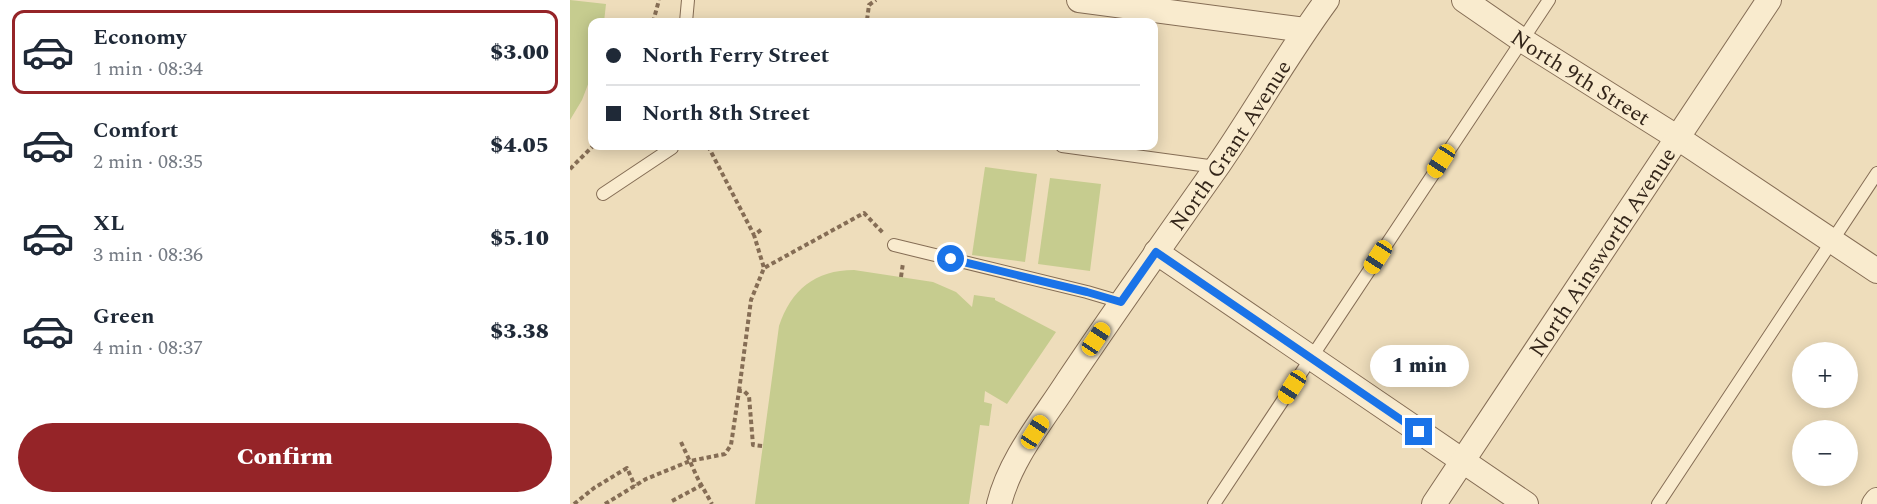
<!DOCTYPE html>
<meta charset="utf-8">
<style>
:root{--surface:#fff;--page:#f2f2f3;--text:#1f2937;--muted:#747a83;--line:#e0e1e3;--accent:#952428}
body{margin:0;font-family:Spectral,serif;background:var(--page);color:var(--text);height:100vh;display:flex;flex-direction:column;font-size:22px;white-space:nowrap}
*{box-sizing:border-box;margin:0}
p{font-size:20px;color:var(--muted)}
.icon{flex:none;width:33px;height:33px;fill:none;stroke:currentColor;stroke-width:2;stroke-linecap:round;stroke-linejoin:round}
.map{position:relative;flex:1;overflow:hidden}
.sheet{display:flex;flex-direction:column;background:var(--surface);width:570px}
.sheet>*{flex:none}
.guide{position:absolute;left:18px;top:18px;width:570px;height:132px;border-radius:12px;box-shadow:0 3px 15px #0003;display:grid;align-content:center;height:132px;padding:0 18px;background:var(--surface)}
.tools{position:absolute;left:1222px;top:342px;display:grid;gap:12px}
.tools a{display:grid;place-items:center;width:66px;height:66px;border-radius:50%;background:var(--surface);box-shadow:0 3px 15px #0003;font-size:30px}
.end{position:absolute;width:27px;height:27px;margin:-14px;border:8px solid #1a73e8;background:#fff;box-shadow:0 0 0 3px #fff}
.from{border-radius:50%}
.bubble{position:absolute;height:42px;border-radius:21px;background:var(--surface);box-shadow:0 3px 15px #0003;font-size:20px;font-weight:800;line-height:42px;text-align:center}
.car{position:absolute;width:18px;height:36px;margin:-18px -9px;border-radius:8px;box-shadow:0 0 4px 2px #0007;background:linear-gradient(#f5c518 24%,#345 0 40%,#f5c518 0 76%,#345 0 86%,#f5c518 0)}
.guide b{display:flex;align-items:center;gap:21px;height:57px;font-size:22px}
.guide b+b{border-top:2px solid var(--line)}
.guide i{width:15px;height:15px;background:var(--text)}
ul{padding:10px 0 0;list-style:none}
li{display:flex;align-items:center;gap:18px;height:84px;margin:0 12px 9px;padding:0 6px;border:3px solid transparent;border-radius:12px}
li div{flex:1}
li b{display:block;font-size:22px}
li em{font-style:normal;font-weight:800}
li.selected{border-color:var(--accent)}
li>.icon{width:54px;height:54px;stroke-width:1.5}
.button{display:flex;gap:12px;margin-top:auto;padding:12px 18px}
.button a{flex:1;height:69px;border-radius:36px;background:var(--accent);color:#fff;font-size:24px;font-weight:800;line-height:69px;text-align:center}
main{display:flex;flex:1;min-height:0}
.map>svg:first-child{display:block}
.green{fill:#c6cc8f}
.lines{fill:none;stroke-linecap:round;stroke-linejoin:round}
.lane-casing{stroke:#856d55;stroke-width:14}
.street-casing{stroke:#856d55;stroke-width:26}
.path{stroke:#856d55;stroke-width:4;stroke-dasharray:4.5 3;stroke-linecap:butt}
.lane{stroke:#f9ebce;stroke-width:12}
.street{stroke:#f9ebce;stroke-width:24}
.route{stroke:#1a73e8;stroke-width:8}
.labels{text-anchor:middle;stroke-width:6;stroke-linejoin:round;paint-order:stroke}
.street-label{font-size:22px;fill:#34261a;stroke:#f5e8ca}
</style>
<main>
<section class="sheet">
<ul>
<li class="selected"><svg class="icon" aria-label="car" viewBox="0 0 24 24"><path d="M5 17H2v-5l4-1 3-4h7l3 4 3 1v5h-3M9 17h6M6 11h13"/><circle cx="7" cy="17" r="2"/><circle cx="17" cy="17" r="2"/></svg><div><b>Economy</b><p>1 min · 08:34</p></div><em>$3.00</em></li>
<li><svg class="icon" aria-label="car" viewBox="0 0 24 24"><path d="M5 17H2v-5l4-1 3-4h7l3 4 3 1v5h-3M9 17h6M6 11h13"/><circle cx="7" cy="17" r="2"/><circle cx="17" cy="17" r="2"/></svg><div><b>Comfort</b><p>2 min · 08:35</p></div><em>$4.05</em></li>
<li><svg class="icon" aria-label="car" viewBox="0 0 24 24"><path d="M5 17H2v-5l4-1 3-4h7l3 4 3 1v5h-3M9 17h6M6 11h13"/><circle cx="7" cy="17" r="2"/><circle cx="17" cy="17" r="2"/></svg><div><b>XL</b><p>3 min · 08:36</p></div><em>$5.10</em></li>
<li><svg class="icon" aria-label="car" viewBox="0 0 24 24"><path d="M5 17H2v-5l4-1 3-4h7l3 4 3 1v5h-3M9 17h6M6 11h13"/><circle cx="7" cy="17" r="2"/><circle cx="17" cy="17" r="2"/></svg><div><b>Green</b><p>4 min · 08:37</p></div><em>$3.38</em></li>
</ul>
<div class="button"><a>Confirm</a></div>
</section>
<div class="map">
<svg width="1307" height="504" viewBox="0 0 1307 504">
<rect width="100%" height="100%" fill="#edb"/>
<g class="green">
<polygon points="0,0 36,4 34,22 22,22 22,74 12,100 0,120"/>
<polygon points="415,167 467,174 455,262 402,255"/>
<polygon points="480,178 531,184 520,271 468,264"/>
<path d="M284,270L363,282L386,292L402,307L404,295L425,298V300L486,332L437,404L415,391L414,402L422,404L419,426L410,425L399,504H185L209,326C221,290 245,270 284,270Z"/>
</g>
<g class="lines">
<defs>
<g id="lane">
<polyline points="116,22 118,0"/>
<polyline points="492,146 646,167"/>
<polyline points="33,194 102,148 101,146"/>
<polyline points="324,245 517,292 551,302"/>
<polyline points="644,504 979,0"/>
<polyline points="1088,504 1307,173"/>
</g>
<g id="street">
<polyline points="509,0 735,30"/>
<path id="s1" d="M894,0L952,40L1108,138L1307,271"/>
<polyline points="586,252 956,504"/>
<path id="s2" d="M429,504C440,459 473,420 498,381C547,308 598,236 649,164C686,110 718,53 757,0"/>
<path id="s3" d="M864,504L1199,0"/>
<polyline points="1304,504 1307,500"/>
</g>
</defs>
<use href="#lane" class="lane-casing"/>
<use href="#street" class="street-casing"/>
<g class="path">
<polyline points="297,20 299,5 306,0"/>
<polyline points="83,22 89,0"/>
<polyline points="138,146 184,235"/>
<polyline points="0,169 23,146"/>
<polyline points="191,230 184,235 194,268"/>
<polyline points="331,277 333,263"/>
<polyline points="169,391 181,300 194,268 294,213 314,234"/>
<polyline points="111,442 128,479 142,504"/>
<polyline points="102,501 132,485"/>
<polyline points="4,504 24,488 57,468 65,486"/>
<polyline points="35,504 76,479 120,461 155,454 161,445 169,391 174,391 179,396 183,445 193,446"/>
</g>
<use href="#lane" class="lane"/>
<use href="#street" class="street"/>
</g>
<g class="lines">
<polyline class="route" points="381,259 517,292 551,302 586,252 849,432"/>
</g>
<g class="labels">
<g class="street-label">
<text dy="8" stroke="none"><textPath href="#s1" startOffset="140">North 9th Street</textPath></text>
<text dy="8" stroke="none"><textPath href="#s2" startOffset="428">North Grant Avenue</textPath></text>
<text dy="8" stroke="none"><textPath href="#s3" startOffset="303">North Ainsworth Avenue</textPath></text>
</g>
</g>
</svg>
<div class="tools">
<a>+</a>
<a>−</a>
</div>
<i class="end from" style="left:381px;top:259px"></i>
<i class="end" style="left:849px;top:432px"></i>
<div class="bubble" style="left:800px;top:345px;width:99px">1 min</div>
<i class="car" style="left:871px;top:161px;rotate:213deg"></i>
<i class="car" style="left:808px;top:257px;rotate:213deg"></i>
<i class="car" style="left:526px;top:339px;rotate:34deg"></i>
<i class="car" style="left:722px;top:387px;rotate:213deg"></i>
<i class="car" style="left:465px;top:432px;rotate:33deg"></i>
<div class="guide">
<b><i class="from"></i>North Ferry Street</b>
<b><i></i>North 8th Street</b>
</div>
</div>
</main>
